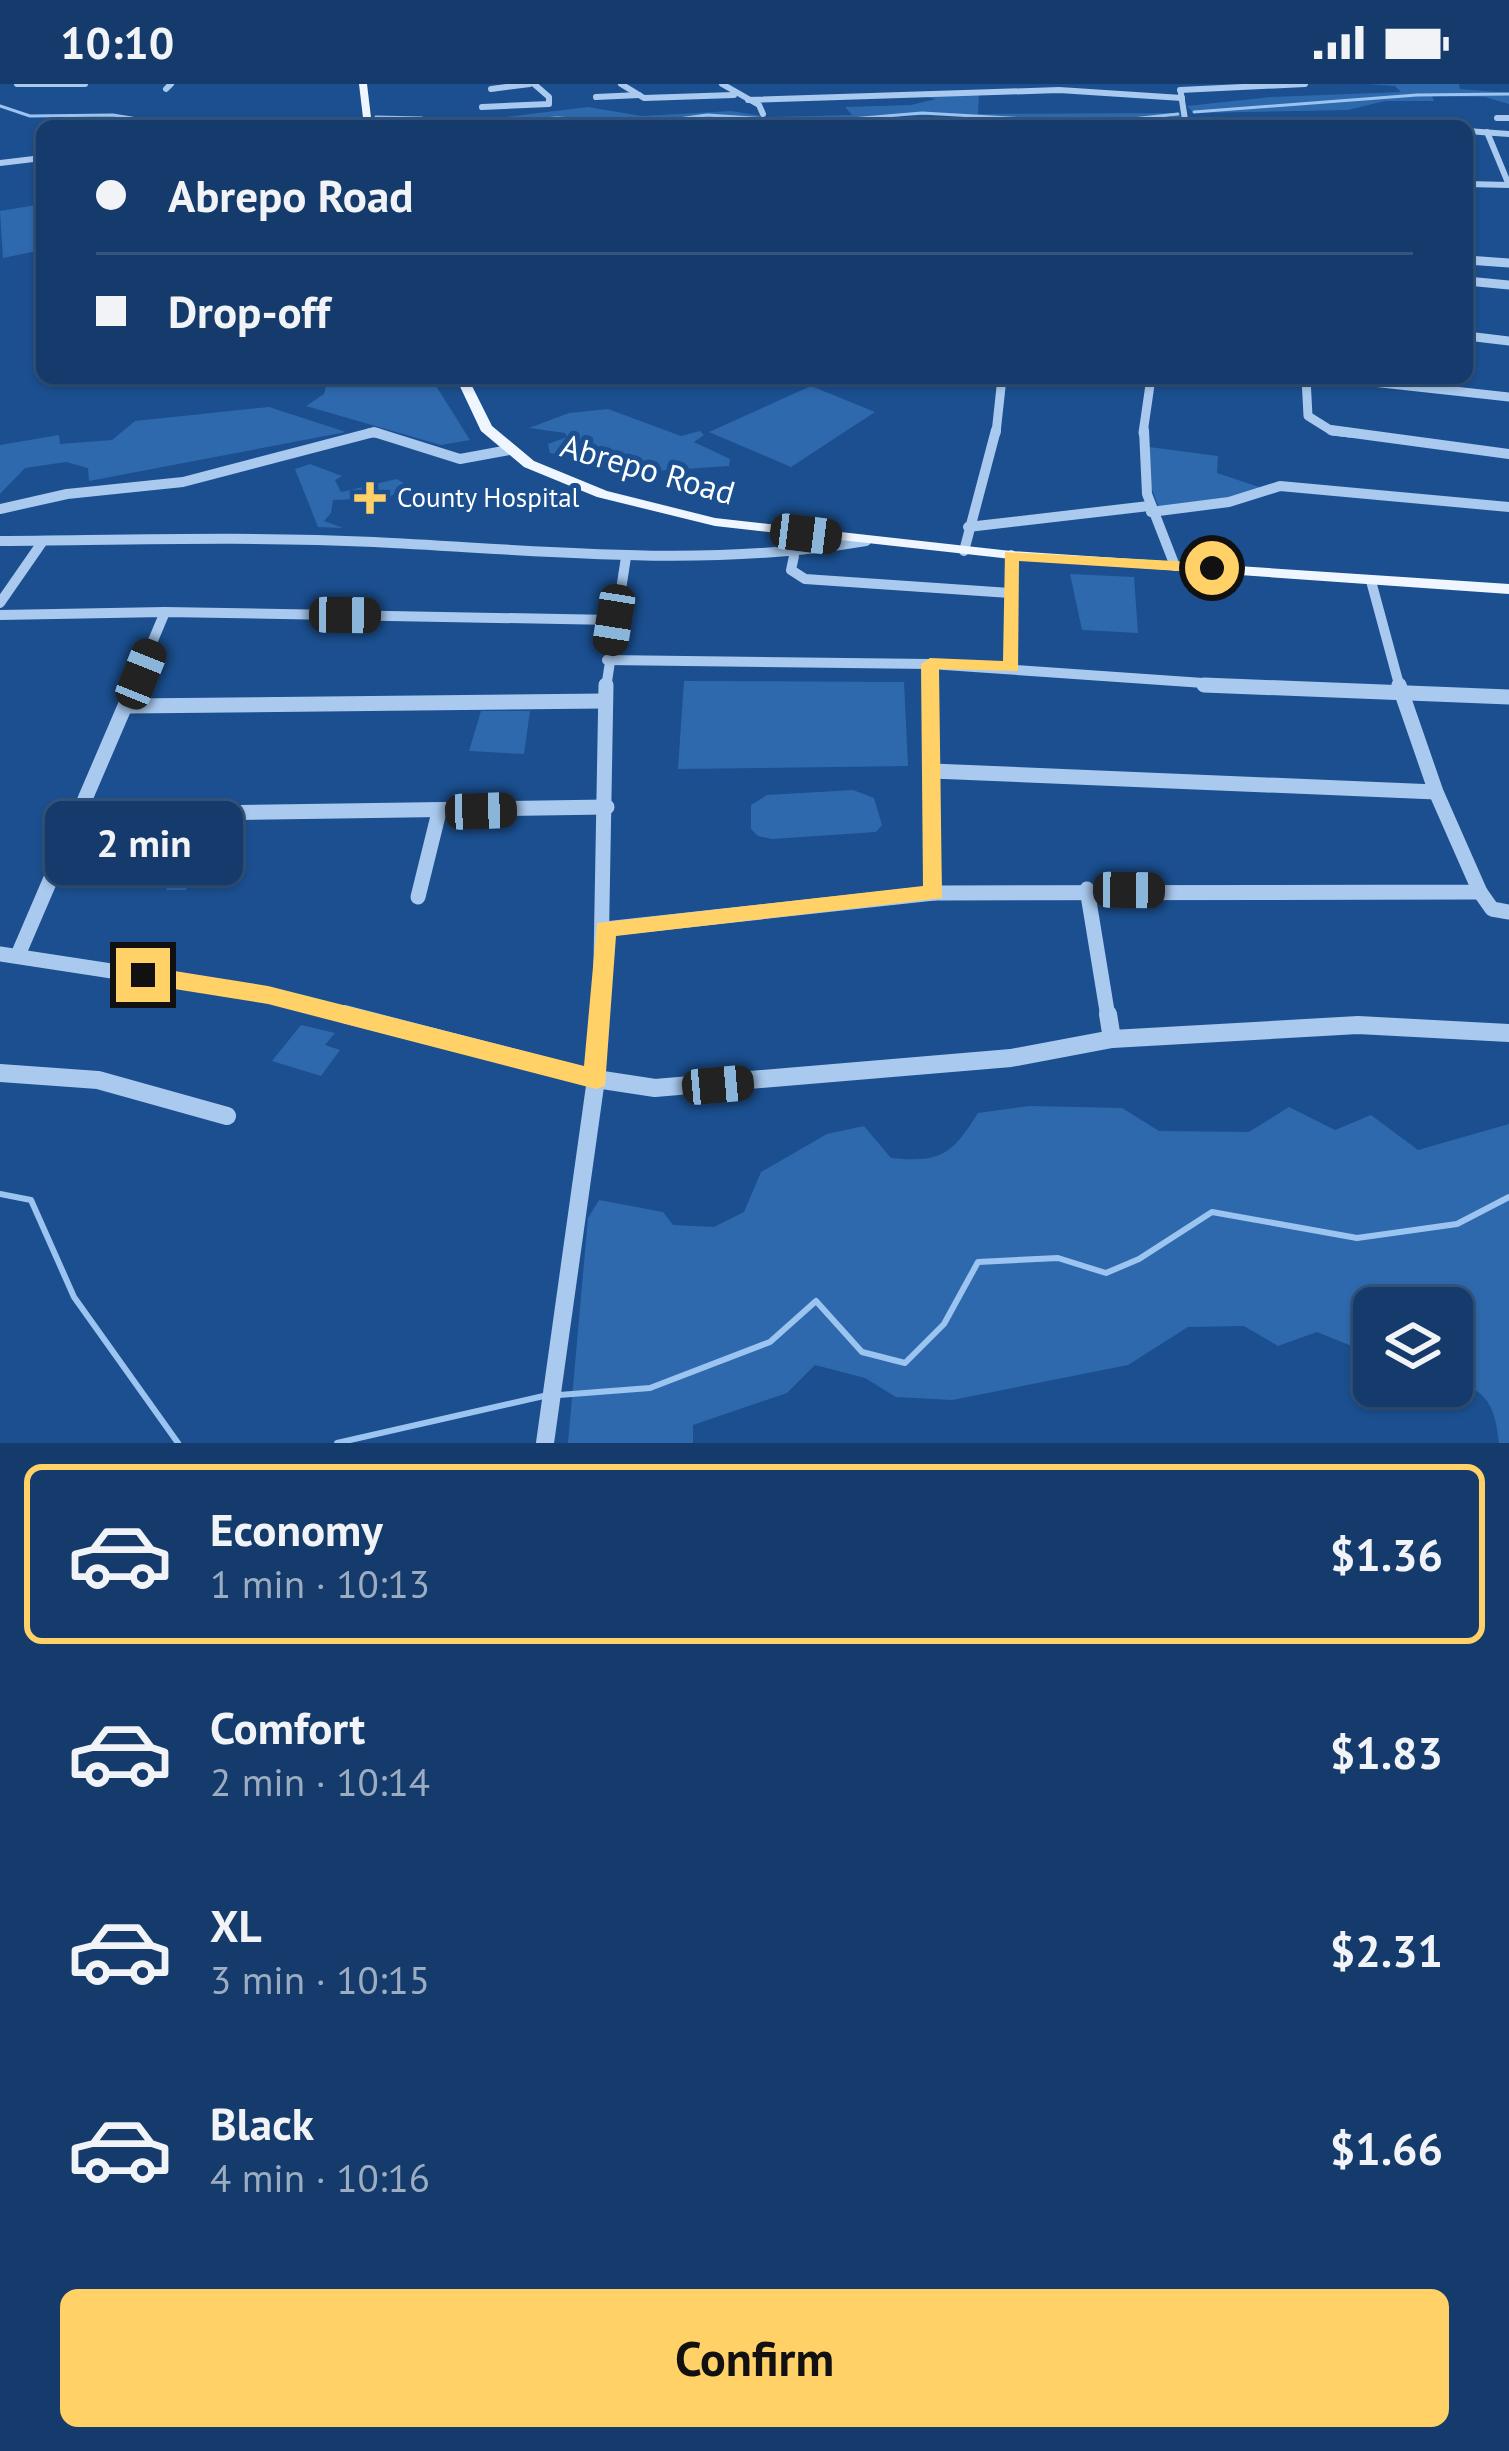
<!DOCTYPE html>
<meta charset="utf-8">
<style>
:root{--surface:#143b6b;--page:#1d4271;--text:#f1f3f6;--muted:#9dadc1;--line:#33557e;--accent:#ffd166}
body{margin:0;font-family:"PT Sans",sans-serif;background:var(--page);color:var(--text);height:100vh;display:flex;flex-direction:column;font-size:45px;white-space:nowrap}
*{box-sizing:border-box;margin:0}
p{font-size:39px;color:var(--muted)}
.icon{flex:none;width:66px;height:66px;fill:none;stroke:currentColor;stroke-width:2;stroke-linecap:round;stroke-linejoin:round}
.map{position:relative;height:1359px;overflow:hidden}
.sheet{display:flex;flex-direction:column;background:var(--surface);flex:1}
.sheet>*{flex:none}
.top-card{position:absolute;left:36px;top:36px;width:1437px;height:264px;border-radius:18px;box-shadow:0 3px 9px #0004,0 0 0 3px var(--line);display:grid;align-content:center;height:264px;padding:0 60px;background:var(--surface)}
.fabs{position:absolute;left:1353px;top:1203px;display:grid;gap:24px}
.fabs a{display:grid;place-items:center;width:120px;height:120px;border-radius:18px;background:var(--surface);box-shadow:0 3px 9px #0004,0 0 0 3px var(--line);font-size:60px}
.end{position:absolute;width:54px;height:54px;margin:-27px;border:15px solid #ffd166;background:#111;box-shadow:0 0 0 6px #111}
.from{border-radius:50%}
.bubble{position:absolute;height:84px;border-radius:18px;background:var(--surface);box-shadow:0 3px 9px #0004,0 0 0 3px var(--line);font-size:39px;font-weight:800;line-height:84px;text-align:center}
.car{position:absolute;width:36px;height:72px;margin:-36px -18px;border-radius:15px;box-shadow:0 0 9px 3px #0007;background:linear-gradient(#222 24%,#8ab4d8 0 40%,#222 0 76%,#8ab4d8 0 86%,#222 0)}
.top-card b{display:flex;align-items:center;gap:42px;height:114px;font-size:45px}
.top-card b+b{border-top:3px solid var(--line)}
.top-card i{width:30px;height:30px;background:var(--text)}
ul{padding:21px 0 0;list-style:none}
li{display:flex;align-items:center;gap:36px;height:180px;margin:0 24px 18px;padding:0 36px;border:6px solid transparent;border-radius:18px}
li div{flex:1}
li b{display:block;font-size:45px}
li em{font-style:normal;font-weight:800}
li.active{border-color:var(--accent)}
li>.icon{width:108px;height:108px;stroke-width:1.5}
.primary-button{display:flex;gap:24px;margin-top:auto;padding:24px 60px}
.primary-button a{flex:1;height:138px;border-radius:18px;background:var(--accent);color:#111;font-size:48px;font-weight:800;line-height:138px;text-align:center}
.status{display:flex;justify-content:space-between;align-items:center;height:84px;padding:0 60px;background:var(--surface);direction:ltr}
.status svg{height:33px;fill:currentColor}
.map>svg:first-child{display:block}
.green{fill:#2e69ad}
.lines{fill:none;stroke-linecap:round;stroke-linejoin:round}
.stream-far1{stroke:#9cc4f0;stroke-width:3}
.stream{stroke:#9cc4f0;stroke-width:6}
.minor-far4{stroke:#a9c9ee;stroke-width:6}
.minor-far3{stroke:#a9c9ee;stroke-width:9}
.minor-far2{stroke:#a9c9ee;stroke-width:10}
.minor-far1{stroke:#a9c9ee;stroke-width:15}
.minor{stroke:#a9c9ee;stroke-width:18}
.major{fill:#f0f6ff;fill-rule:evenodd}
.route{fill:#ffd166}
.poi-dot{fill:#ffd166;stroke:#1b4f8f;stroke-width:4.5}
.labels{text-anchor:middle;stroke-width:10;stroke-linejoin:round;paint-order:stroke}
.far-poi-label{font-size:27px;fill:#fff;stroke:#1b4f8f;text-anchor:start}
.street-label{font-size:33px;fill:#fff;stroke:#1b4f8f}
</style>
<div class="status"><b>10:10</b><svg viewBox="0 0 49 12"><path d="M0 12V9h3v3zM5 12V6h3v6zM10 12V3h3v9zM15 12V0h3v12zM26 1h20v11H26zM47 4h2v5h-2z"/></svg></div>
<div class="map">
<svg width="1509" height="1359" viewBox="0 0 1509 1359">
<rect width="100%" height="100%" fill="#1b4f8f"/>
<g class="green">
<polygon points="1367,0 1459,0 1460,5 1509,9 1509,20 1485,13 1432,12 1434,17 1385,17 1348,26 1194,29 1187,22 1271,13 1401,8 1395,2"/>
<polygon points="979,9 978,30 1172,29 1180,31 1184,42 1177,42 1171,32 1086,42 1034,36 1014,41 1000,35 948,31 885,32 881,40 773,42 694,36 629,42 450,42 375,32 457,39 588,23 642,32 731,27 768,33 852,31 845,23 911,21 936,15 927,13"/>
<polygon points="42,120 42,166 3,174 0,127"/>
<polygon points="328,294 431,294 470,356 441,361 306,322 324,310"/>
<polygon points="811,302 875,328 791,383 709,348"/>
<polygon points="269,323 346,348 89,397 88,384 66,378 25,384 0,410 0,361 59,351 60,360 112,356 135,337"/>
<polygon points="608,325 681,352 700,347 704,351 694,358 730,375 729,382 653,387 626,375 605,380 550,369 548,360 567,353 565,349 529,344 569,329"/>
<polygon points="1149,363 1218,372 1217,389 1262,404 1235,415 1159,424 1150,400"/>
<polygon points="310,380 342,392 335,396 341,408 397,395 407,401 388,414 333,416 331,429 324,437 343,444 318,443 295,385"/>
<polygon points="1070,490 1134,493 1138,549 1082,546"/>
<polygon points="684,597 904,598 908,682 678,685"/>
<polygon points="481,627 530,627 524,670 469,667"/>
<polygon points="853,706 874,714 882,741 876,748 772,755 758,752 751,745 751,721 767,711"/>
<polygon points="129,748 208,748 186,806 166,806 179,772 118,774"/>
<polygon points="301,941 335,949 325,961 340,966 321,992 272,977"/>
<path d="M1029,1022L1122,1024L1159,1047L1249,1048L1289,1023L1335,1046L1371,1031L1418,1066L1509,1040V1359H1499C1495,1324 1489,1306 1452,1297V1224H1374V1271L1317,1248L1278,1262L1244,1242L1188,1243L1128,1281L952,1316L896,1313L865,1294L815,1281L787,1309L693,1341V1359H568L588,1134L599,1116L663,1128L673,1141L714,1143L744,1128L761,1088L827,1050L864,1042L891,1074C942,1079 952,1070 978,1029Z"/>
</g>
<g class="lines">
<g class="stream-far1">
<polyline points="0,22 30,32 113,31 174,41 353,36"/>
<polyline points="1194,28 1417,11 1509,10"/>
<polyline points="376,33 421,34 453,41 557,34 624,38"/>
<polyline points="671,36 707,31 815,38 922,29 1095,39 1178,30"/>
</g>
<g class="stream">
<polyline points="0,1110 31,1116 74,1213 178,1359"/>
<polyline points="559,1311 650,1304 770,1258 816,1217 862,1268 905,1279 944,1240 978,1178 1058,1174 1106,1189 1139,1175 1212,1128 1357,1154 1457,1140 1509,1113"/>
<polyline points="337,1359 548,1311"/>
</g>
<g class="minor-far4">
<polyline points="17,0 85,0"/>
<polyline points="621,0 644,14 734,11"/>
<polyline points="722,0 759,21 763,30"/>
<polyline points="166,5 171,0"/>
<polyline points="491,5 530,0"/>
<polyline points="1180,6 1305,0"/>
<polyline points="1181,10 1186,42"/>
<polyline points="596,13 639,11"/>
<polyline points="748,16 1059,6 1182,14"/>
<polyline points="482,23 549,20 549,13 534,0"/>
<polyline points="1497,34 1509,34"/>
<polyline points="593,42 673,37"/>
<polyline points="1371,42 1399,42"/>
<polyline points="1467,47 1509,50"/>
<polyline points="1487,48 1509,101"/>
<polyline points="0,79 42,74"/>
<polyline points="1467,100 1509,101"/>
</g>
<g class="minor-far3">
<polyline points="1467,176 1509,179"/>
<polyline points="1467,197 1509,201"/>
<polyline points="1467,252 1509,257"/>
<polyline points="1306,294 1308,332 1332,347 1350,349"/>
<polyline points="1336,294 1509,313"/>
<polyline points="369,349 378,349"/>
<polyline points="996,349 1002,294"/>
<polyline points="1143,349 1151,294"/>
</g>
<g class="minor-far2">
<polyline points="1144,346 1147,410 1175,482"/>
<polyline points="1331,346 1509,370"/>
<polyline points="0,425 67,410 183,398 374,348 460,375 509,366"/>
<polyline points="1151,428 1229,418 1280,402 1509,423"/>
<polyline points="968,443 1149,422"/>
<path d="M0,457C125,456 250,452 374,458C540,466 701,485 866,457"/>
<polyline points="964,467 996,346"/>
<polyline points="1011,471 1012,583"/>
<polyline points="794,472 791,486 805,495 1010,509"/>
<polyline points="1371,497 1400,604"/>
<polyline points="0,519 43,457"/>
<polyline points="0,531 165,528 614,536"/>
<polyline points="607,576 930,580 1276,604"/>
<polyline points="930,580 930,604"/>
<polyline points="133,604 165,528"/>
<polyline points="606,604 626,473"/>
</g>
<g class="minor-far1">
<polyline points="930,601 934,809"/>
<polyline points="1204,601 1509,613"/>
<polyline points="129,622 604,617"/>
<polyline points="932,687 1436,708"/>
<polyline points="81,731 607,723"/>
<polyline points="1087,805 1108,933"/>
<polyline points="1480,808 1492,825 1509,828"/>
<polyline points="418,813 439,728"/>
<polyline points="605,845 934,809 1480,808 1436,708 1399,601"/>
<polyline points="0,870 268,911 355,933"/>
<polyline points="18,871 134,601"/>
<polyline points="600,933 606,601"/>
</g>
<g class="minor">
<polyline points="344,930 596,995 655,1004 1011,974 1112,955 1108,930"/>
<polyline points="1112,955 1358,941 1509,949"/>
<polyline points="0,989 98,996 227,1032"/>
<polyline points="545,1359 596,995 600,930"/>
</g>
<g class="major">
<polygon points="359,0 367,0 372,42 364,42"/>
<polygon points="456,294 468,294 492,342 534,377 607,407 715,434 1011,467 1509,500 1509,510 1011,475 715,442 597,413 524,383 481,347"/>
</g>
</g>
<polygon class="route" points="1005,468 1212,479 1220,484 1212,489 1019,477 1018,587 939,585 942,814 616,852 605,1002 596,1005 268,920 143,900 131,891 143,882 268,902 584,982 597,839 923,802 921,580 930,574 1003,577"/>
<path class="poi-dot" d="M364 396h12v12h12v12h-12v12h-12v-12h-12v-12h12z"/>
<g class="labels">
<g class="far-poi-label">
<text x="397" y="423">County Hospital</text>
</g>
<g class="street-label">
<text transform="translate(648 385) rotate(16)" y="12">Abrepo Road</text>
</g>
</g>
</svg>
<div class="fabs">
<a><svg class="icon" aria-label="layers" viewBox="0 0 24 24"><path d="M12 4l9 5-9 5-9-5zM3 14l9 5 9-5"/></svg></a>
</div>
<i class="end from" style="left:1212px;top:484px"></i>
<i class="end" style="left:143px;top:891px"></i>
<div class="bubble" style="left:45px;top:717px;width:198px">2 min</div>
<i class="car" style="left:806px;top:450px;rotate:97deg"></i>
<i class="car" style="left:345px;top:531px;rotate:91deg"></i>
<i class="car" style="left:614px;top:536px;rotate:189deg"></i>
<i class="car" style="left:141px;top:590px;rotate:22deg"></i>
<i class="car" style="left:481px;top:727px;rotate:88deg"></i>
<i class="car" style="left:1129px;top:806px;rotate:91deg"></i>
<i class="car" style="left:718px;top:1001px;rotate:85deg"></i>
<div class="top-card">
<b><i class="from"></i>Abrepo Road</b>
<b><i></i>Drop-off</b>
</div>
</div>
<section class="sheet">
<ul>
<li class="active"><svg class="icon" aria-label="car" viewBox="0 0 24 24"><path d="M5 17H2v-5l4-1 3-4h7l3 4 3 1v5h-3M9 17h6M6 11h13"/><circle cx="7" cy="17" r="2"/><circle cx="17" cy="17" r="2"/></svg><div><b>Economy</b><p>1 min · 10:13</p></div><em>$1.36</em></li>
<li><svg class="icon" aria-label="car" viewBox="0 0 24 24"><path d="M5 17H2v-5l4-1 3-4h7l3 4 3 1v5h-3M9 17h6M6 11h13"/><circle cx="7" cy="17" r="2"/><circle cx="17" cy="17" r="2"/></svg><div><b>Comfort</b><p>2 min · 10:14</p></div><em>$1.83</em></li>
<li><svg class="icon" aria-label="car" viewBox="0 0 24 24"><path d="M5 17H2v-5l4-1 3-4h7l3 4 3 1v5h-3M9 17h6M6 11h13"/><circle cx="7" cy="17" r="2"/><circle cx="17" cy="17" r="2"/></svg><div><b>XL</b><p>3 min · 10:15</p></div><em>$2.31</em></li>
<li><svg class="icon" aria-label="car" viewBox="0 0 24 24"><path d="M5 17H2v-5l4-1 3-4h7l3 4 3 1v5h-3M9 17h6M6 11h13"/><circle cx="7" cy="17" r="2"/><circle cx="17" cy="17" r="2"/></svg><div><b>Black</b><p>4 min · 10:16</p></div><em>$1.66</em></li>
</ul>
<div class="primary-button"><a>Confirm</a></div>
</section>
